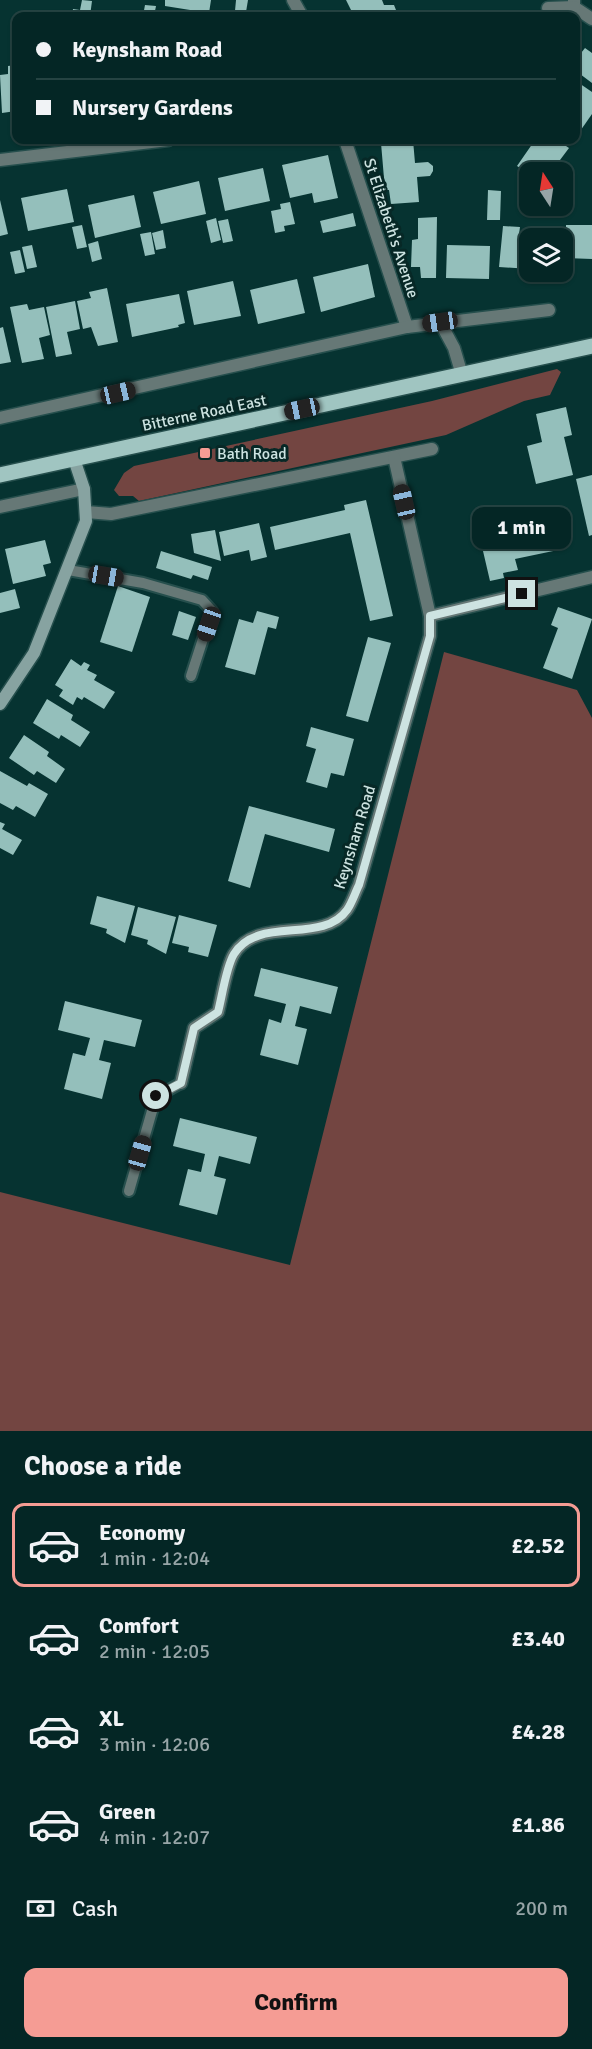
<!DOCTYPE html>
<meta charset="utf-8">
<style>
:root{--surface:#042625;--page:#0d2e2d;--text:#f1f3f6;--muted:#97a5a7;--line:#254342;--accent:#f59c94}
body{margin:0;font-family:Signika,sans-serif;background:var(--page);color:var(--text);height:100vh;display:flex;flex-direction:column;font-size:22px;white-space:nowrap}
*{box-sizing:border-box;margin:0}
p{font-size:20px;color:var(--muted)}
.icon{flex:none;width:33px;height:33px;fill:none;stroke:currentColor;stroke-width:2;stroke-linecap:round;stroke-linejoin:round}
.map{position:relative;height:1431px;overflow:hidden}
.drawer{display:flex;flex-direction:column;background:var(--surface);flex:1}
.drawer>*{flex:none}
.guide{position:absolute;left:12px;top:12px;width:568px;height:132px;border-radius:12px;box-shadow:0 2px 4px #0004,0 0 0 2px var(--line);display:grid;align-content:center;height:132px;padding:0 24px;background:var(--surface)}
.needle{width:39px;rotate:348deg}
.fabs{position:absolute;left:519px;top:162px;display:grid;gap:12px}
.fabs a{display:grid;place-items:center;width:54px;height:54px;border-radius:12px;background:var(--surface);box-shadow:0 2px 4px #0004,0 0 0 2px var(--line);font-size:30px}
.end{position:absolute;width:27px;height:27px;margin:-14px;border:8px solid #cde3e1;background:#111;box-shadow:0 0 0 3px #111}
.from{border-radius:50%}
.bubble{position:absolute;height:42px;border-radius:12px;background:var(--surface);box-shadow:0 2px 4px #0004,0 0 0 2px var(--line);font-size:20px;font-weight:700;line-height:42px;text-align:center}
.car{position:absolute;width:18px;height:36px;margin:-18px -9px;border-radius:8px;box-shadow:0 0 4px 2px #0007;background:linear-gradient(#222 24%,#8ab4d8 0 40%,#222 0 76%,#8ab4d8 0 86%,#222 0)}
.guide b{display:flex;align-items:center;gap:21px;height:57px;font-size:22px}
.guide b+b{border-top:2px solid var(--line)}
.guide i{width:15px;height:15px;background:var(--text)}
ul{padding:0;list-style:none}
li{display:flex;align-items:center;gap:18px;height:84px;margin:0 12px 9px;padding:0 12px;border:3px solid transparent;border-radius:12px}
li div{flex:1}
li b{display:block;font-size:22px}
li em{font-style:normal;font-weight:700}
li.on{border-color:var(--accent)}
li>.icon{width:54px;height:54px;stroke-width:1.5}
h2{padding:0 24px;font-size:27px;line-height:72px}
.pay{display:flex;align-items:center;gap:15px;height:66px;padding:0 24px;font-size:22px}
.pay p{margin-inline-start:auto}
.primary-button{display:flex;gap:12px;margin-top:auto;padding:12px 24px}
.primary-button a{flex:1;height:69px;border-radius:12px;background:var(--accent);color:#111;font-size:24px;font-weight:700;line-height:69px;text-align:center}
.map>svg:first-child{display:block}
.green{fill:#734541}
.building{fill:#94bfbb}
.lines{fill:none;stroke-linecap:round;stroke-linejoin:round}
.lane-casing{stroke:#264f4d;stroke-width:14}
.street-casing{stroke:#264f4d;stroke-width:15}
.secondary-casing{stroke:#264f4d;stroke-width:15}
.primary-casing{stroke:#264f4d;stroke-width:18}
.lane{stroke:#667876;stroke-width:10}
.street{stroke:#667876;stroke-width:12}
.secondary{stroke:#87a3a1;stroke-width:12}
.primary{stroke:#a0c5c1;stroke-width:15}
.route{stroke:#cde3e1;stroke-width:8}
.poi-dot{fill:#f59c94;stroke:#072826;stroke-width:2}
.labels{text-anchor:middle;stroke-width:6;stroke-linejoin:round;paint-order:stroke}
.street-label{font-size:16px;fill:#cde3e1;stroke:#072826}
.poi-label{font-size:16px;fill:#cde3e1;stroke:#072826;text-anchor:start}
</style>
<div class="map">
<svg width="592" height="1431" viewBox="0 0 592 1431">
<rect width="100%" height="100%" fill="#063331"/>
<g class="green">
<polygon points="557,369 561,372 550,395 524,401 446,435 139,501 133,496 119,496 114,490 124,473 134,466 432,401"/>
<polygon points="444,652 577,690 592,718 592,1431 0,1431 0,1192 290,1265"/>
</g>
<g class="building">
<polygon points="82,0 92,1 90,16 72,16 73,9 80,10"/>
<polygon points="165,0 211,0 209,13 165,6"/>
<polygon points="236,0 248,0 246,12 235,11"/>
<polygon points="346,0 382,0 384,5 394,5 396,10 389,16 354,16"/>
<polygon points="145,5 156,6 154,16 143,16"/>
<polygon points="585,48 592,53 592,83 576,71 576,49 581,53"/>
<polygon points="16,65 16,111 2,113 0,75 8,74 8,66"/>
<polygon points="576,81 592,92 592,114 576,137"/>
<polygon points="413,140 415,163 428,162 433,166 433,171 430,176 417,177 419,202 391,204 389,190 385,190 381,143"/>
<polygon points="535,140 557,140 569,148 551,172 530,172 530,182 520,177 525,171 517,166"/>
<polygon points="328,155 338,198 314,203 312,193 290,198 282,165"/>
<polygon points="263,168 270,201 225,211 218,178"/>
<polygon points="199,181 206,214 161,224 153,192"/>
<polygon points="67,189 74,222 28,231 21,198"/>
<polygon points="488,190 501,191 500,220 487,220"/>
<polygon points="134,195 141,227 95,238 88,205"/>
<polygon points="0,200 8,234 0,236"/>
<polygon points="290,202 295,224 284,226 285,231 275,233 271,211 281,209 280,204"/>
<polygon points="353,213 356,226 323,233 320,221"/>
<polygon points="437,217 436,278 421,278 420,267 411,267 412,240 418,239 418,218"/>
<polygon points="216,218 221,240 211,243 206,221"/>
<polygon points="228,219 233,241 223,243 218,221"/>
<polygon points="82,225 87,247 77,249 72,227"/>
<polygon points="566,225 592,225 592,259 565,258"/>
<polygon points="503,226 520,227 519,234 550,236 549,238 530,238 530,269 499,267"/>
<polygon points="163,230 166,248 156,250 152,233"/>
<polygon points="151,232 155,254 145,256 140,234"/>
<polygon points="98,241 102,259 92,262 88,244"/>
<polygon points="32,245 37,267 27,269 22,247"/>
<polygon points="447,245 490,246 489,279 446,278"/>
<polygon points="20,250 25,272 15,274 10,252"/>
<polygon points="368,264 375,297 321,312 313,277"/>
<polygon points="297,279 305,313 258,324 250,290"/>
<polygon points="233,281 241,316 194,325 187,291"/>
<polygon points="107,288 118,342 98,346 91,327 83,329 77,301 91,298 89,292"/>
<polygon points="179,294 185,323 178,325 179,327 132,337 126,304"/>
<polygon points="75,301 80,329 67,332 72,354 56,357 46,307"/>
<polygon points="27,304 29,310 44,307 50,335 39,338 44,359 22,363 10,307"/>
<polygon points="3,327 11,362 0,364 0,328"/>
<polygon points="566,407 572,435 564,437 573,475 536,484 527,446 542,442 536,414"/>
<polygon points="592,475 592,535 589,536 576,479"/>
<polygon points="366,500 393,616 370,621 350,533 275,550 270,527 345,510 344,505"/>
<polygon points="550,520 558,550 515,559 518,570 503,573 504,578 490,581 483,551 511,540 508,530"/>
<polygon points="259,523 267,557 251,561 249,550 224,556 219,532"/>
<polygon points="215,530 221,561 194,553 191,534"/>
<polygon points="45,540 51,563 43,565 46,576 13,584 5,549"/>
<polygon points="161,551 212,567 208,580 193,575 191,579 156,568"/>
<polygon points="118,586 150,597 132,652 100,642"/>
<polygon points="15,589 20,608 0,613 0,593"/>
<polygon points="558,607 592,619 572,679 543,668 558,628 551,625"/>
<polygon points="179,611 196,617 188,640 172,635"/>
<polygon points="257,611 279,617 276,629 268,627 255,675 225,667 239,619 253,623"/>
<polygon points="368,637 391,643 368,722 346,716"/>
<polygon points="71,659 81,666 84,662 90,665 87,670 97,675 94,680 115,692 104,709 84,697 82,700 77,697 73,705 59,696 63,690 55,685"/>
<polygon points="47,699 73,715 71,720 90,732 80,747 61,735 59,739 33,723"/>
<polygon points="311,727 354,739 344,776 331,773 327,788 306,782 316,749 306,746"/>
<polygon points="24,735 49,752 47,756 65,769 56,783 37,771 34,775 9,758"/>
<polygon points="0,771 27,786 29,783 48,794 35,817 16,806 13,810 0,803"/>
<polygon points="249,806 335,829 329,852 265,834 250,888 228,881"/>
<polygon points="0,822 5,824 2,829 22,840 13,855 0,848"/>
<polygon points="97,896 135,906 125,943 106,933 107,929 90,924"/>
<polygon points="138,907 176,917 166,954 147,944 148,940 131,935"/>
<polygon points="179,915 217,925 208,957 188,952 189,947 172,943"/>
<polygon points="261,968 338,987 331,1014 300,1006 295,1026 307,1029 298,1065 260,1055 269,1019 281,1023 286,1004 254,996"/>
<polygon points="65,1001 142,1020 135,1047 104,1040 99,1060 111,1063 102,1099 64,1089 73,1053 85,1056 90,1038 58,1030"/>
<polygon points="180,1118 257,1137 250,1164 219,1156 214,1176 226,1179 217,1215 179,1205 188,1169 201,1172 205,1154 173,1146"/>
</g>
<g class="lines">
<defs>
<g id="lane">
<polyline points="68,570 143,583 202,600 212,611 191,676"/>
<polyline points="129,1191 156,1097 181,1083"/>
</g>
<g id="street">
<polyline points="293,0 302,16"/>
<polyline points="574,0 574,7 592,19"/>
<polyline points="548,8 574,7"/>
<polyline points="345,140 407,327"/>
<polyline points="0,160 168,140"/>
<polyline points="440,322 454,348 462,375"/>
<polyline points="0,418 407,327 549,310"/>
<polyline points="0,507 84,489"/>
<polyline points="86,512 111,514 432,449"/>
<polyline points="430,616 592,577"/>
<path d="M181,1083L194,1028L218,1012C222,997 226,967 234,954C258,915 322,945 347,910C352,903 355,893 359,885L430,636V616L394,457"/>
</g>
<polyline id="secondary" points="0,704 34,653 86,521 84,489 74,459"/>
<polyline id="primary" points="0,475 592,346"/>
</defs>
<use href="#lane" class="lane-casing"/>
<use href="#street" class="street-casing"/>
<use href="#secondary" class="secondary-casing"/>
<use href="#primary" class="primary-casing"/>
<use href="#lane" class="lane"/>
<use href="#street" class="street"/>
<use href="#secondary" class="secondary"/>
<use href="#primary" class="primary"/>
</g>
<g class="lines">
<path class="route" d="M156,1096L181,1083L194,1028L218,1012C222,997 226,967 234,954C258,915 322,945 347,910C352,903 355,893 359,885L430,636V616L522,594"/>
</g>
<rect class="poi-dot" x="199" y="447" width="12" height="12" rx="3"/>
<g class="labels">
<g class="street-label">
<text transform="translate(392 228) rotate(72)" y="6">St Elizabeth's Avenue</text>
<text transform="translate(204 412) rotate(-12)" y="6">Bitterne Road East</text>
<text transform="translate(354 837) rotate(-73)" y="6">Keynsham Road</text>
</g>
<g class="poi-label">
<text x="217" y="459">Bath Road</text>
</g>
</g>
</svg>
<div class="fabs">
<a><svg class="needle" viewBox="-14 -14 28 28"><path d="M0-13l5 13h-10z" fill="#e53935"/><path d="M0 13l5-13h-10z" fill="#97a5a7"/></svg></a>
<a><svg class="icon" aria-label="layers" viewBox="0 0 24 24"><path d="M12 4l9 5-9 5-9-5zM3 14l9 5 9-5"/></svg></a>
</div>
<i class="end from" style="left:156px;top:1096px"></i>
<i class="end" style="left:522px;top:594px"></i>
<div class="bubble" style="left:472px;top:507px;width:99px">1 min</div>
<i class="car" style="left:440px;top:322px;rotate:262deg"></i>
<i class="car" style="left:118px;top:393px;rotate:77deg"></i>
<i class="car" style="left:302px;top:409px;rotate:258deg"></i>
<i class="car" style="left:404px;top:502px;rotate:347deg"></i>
<i class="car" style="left:106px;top:576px;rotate:100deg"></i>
<i class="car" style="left:209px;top:624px;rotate:199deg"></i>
<i class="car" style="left:140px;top:1153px;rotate:16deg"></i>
<div class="guide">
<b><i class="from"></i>Keynsham Road</b>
<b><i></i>Nursery Gardens</b>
</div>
</div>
<section class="drawer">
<h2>Choose a ride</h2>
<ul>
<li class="on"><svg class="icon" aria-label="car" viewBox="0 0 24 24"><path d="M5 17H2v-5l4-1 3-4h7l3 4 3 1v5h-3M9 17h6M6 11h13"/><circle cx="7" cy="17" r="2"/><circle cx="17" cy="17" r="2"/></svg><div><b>Economy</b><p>1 min · 12:04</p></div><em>£2.52</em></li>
<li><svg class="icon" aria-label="car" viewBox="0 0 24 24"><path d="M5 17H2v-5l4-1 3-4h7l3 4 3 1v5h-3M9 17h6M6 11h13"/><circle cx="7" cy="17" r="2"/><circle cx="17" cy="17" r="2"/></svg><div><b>Comfort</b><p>2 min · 12:05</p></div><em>£3.40</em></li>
<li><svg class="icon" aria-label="car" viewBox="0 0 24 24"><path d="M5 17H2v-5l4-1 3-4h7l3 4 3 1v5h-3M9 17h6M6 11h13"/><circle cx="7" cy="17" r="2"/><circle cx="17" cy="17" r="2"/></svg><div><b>XL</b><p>3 min · 12:06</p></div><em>£4.28</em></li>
<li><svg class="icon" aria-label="car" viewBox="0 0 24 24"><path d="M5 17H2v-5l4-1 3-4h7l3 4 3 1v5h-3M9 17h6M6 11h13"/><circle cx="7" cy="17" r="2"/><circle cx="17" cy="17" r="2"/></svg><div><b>Green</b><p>4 min · 12:07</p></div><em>£1.86</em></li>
</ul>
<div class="pay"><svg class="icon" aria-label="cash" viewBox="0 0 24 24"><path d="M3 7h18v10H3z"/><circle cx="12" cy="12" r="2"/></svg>Cash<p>200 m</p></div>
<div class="primary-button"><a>Confirm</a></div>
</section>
